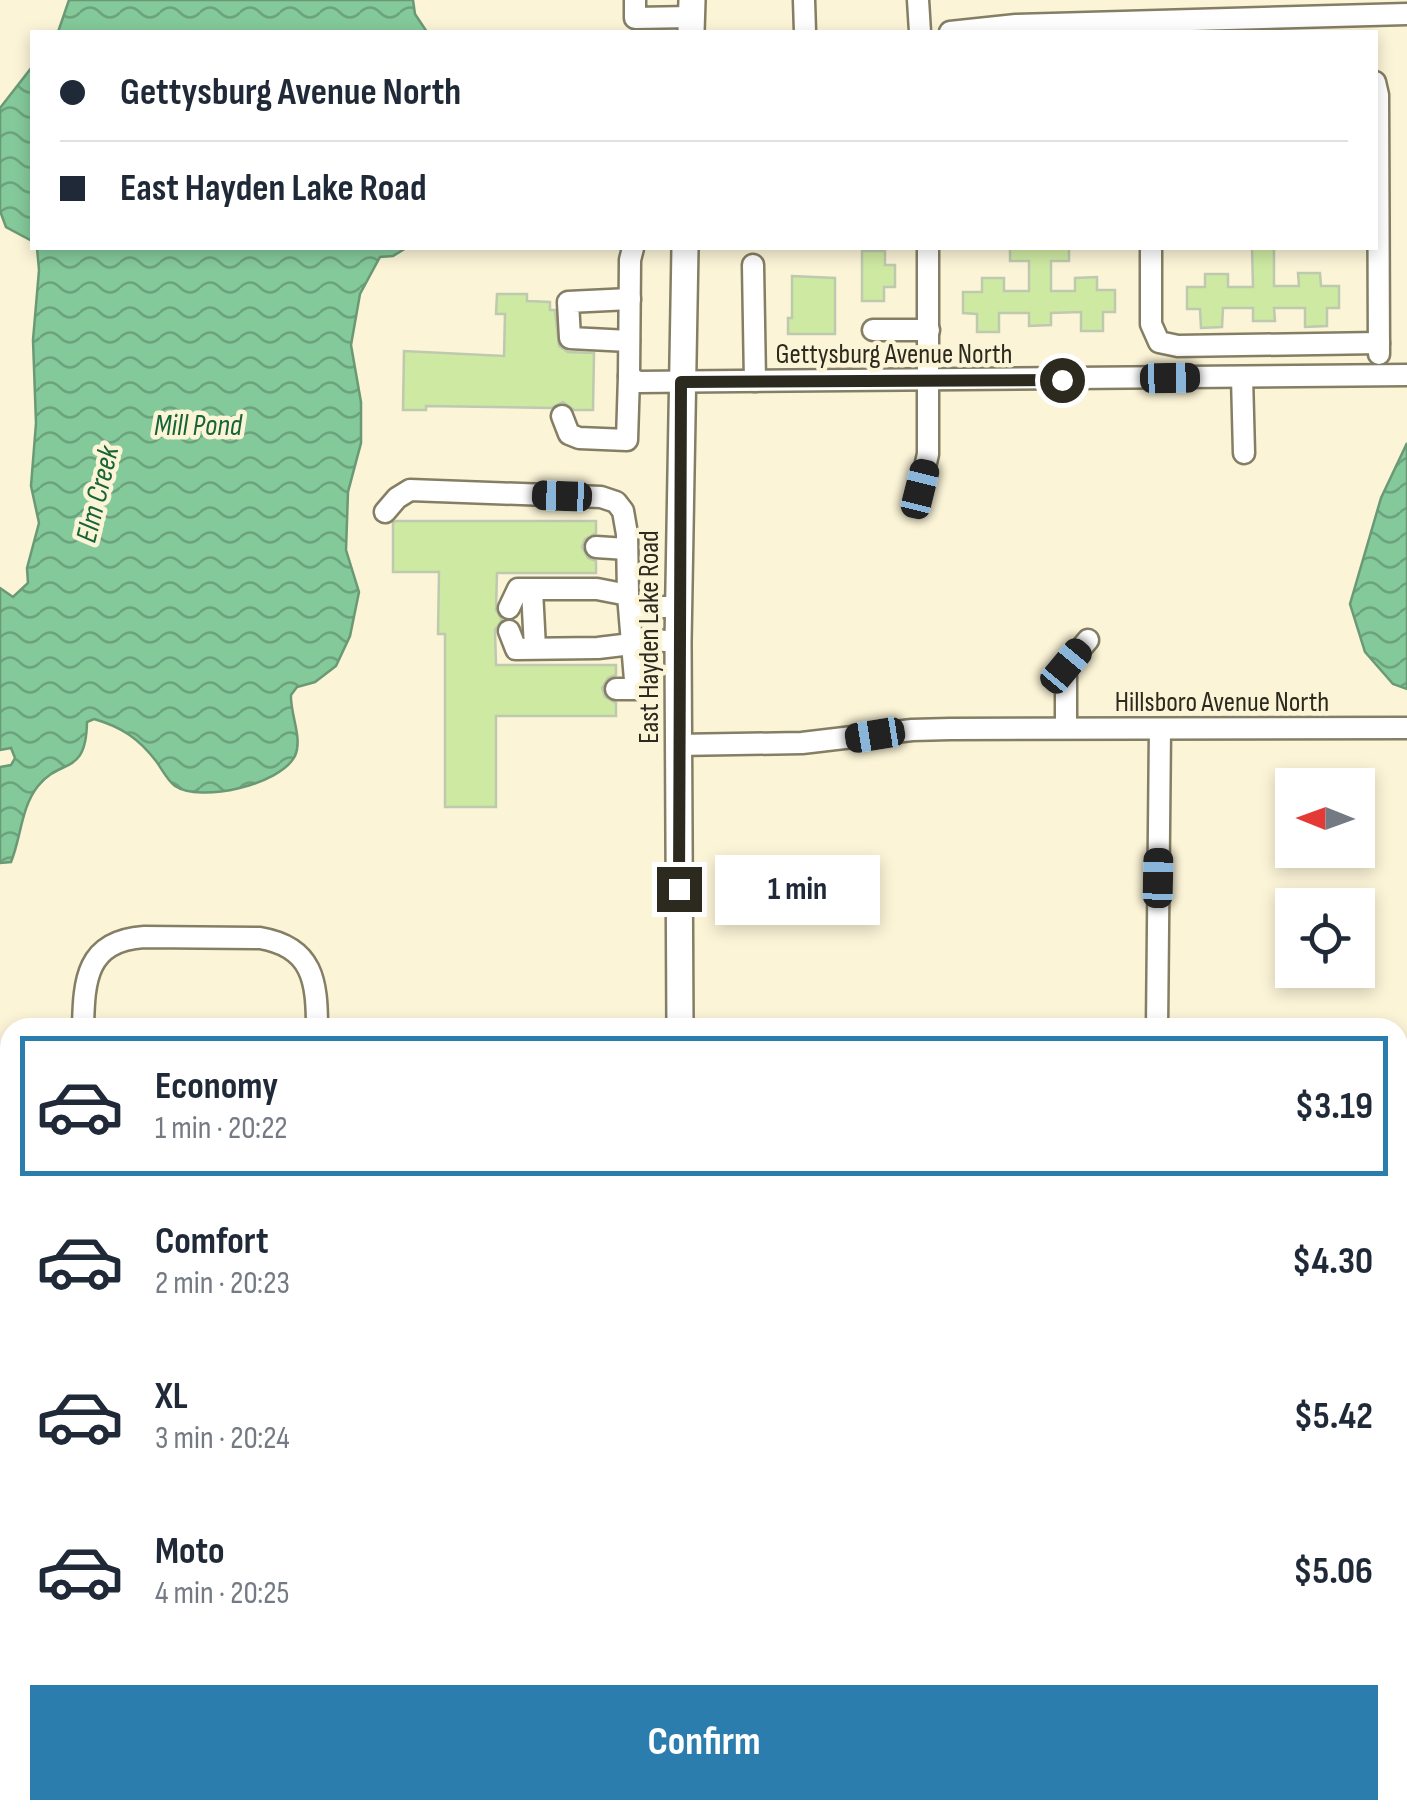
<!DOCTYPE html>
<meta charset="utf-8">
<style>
:root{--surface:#fff;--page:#f2f2f3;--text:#1f2937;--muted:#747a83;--line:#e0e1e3;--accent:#2a7dad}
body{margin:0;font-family:"Sofia Sans Condensed",sans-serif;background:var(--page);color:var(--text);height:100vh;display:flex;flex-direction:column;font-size:38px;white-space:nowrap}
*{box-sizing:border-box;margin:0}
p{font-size:32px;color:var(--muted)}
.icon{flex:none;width:55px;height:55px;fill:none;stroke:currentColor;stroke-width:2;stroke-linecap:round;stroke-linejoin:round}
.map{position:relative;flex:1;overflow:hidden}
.side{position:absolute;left:0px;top:1018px;width:1408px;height:802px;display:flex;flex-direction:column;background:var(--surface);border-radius:30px 30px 0 0;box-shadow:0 5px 15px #0003}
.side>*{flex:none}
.guide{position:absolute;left:30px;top:30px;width:1348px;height:220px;border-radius:0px;box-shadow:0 5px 15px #0003;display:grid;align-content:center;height:220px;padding:0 30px;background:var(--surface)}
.needle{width:65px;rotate:271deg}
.tools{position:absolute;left:1275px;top:768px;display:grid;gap:20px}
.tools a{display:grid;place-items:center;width:100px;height:100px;border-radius:0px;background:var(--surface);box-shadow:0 5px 15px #0003;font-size:50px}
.end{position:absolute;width:45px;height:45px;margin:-22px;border:12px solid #2c291e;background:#fff;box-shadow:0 0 0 5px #fff}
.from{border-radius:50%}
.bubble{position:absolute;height:70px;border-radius:0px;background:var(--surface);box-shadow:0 5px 15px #0003;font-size:32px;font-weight:700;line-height:70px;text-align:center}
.car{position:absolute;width:30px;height:60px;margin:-30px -15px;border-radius:12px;box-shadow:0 0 8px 2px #0007;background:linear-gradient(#222 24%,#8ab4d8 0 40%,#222 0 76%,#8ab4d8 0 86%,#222 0)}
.guide b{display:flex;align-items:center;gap:35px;height:95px;font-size:38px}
.guide b+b{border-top:2px solid var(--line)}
.guide i{width:25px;height:25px;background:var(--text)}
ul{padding:18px 0 0;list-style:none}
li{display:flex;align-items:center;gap:30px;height:140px;margin:0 20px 15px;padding:0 10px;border:5px solid transparent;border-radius:0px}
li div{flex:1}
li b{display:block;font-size:38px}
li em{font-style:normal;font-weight:700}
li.current{border-color:var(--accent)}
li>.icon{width:90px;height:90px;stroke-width:1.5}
.primary-button{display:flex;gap:20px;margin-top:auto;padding:20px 30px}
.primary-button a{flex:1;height:115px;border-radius:0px;background:var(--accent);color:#fff;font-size:40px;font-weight:700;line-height:115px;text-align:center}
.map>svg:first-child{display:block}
.water{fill:url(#water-waves);stroke:#6a9975;stroke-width:2.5}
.building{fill:#cee9a2;stroke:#bec9af;stroke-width:2.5}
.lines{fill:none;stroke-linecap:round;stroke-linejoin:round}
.minor-casing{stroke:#847e64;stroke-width:25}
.major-casing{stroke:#847e64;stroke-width:30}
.minor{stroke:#fff;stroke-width:20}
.major{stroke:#fff;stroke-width:25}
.route{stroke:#2c291e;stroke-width:12}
.labels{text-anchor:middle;stroke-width:9;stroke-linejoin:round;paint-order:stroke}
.street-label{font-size:28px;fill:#2c291e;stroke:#fbf4d7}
.water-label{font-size:30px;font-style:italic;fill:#176438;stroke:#fbf4d7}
</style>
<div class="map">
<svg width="1407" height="1818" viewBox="0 0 1407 1818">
<defs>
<pattern id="water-waves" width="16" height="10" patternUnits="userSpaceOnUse" patternTransform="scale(2.5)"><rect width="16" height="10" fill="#84c99a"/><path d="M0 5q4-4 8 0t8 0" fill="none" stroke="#6ca37d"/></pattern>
</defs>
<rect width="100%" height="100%" fill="#fbf4d7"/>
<g class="water">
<polygon points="69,0 413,0 415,14 427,32 58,32"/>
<polygon points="32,67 32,241 6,227 0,211 0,108"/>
<path d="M37,248H406L393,256L380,257L360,294L351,345L361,402V443L348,492L346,550L359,592L350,636L336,666L315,682L297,687L291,695C290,714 303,738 295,756C280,785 200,803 175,786C167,780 162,769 156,761C139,739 122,727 94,719L87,722C86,777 61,757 38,786C21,807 21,838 11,862L0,863V767L11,765L15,758L11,748L0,750V588L13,597L28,583L27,568L39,523L31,486L36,423L33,340L39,270Z"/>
<polygon points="1407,443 1407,689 1393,684 1365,652 1350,604 1381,498"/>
<rect x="1113" y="1810" width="233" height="8"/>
</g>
<g class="building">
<polygon points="1010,248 1069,248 1069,261 1051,261 1051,291 1075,291 1075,278 1097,277 1097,290 1115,290 1115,312 1103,312 1103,331 1081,331 1081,312 1051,313 1051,325 1029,326 1029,313 999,313 999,332 977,332 977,314 963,313 963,292 982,292 982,278 1004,278 1004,291 1029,291 1029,261 1010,261"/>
<polygon points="1252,248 1274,248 1274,286 1299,286 1298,273 1320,273 1321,286 1339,286 1339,308 1327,308 1327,326 1305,327 1305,308 1274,308 1275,321 1253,321 1253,308 1223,308 1222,327 1201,328 1200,309 1187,309 1187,287 1205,287 1205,274 1228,274 1228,287 1253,287"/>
<polygon points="862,251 885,251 885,265 895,265 895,287 884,287 884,301 862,301"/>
<polygon points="792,276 835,278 835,334 788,334 788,318 792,318"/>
<polygon points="497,294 527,294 527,301 550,302 550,310 555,310 559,346 568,352 594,353 593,410 574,410 563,402 551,408 426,406 426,410 403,410 404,351 504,356 505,314 496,314"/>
<polygon points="396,521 596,521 596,533 585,539 582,547 588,558 596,561 596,573 497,573 496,610 502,620 495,630 496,665 616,665 616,675 608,678 602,688 605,697 616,703 616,716 496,716 496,807 445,807 445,634 438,634 439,572 393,572 393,523"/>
</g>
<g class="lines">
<defs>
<g id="minor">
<polyline points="635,0 635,18 691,17"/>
<polyline points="804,0 805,32"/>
<polyline points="918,0 920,32"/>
<polyline points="950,32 1016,25 1407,14"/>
<polyline points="1375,82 1378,95 1379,354"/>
<polyline points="633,248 630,260 629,376 638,382 1407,375"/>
<polyline points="1151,248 1151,324 1159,342 1178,346 1379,343"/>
<polyline points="753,265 755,381"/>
<polyline points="873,330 929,330"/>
<polyline points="629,341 570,338 568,302 630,299"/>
<polyline points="1242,377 1244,453"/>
<polyline points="562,416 569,434 579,438 627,440 629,376"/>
<polyline points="920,489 928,454 928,248"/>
<polyline points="385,512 397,498 410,490 601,497 616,502 623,511 627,534 628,595 635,680 635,689 616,689"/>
<polyline points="596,547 627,549"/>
<polyline points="532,590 535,648"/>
<polyline points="630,607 678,607"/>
<polyline points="509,608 518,589 597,589 628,595"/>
<polyline points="509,631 516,649 598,648 623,645 641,639 678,642"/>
<polyline points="1066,728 1066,666 1088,640"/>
<polyline points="677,745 802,743 912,730 950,729 1407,728"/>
<path d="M83,1028C84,980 86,941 144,937L260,938C313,947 317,981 317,1028"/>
<polyline points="1157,1028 1160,729"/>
<polyline points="1398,1057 1407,1057"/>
<polyline points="0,1310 10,1312"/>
<polyline points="1398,1462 1407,1467"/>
<polyline points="0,1745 10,1753"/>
<polyline points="483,1810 490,1818"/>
<polyline points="63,1818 67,1810"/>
<polyline points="818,1818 818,1810"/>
</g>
<g id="major">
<polyline points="691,32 692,0"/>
<polyline points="680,1028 678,642 685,248"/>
<polyline points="665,1818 665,1810"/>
</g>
</defs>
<use href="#minor" class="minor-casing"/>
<use href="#major" class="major-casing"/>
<use href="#minor" class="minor"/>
<use href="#major" class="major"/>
</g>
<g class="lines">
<polyline class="route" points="679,889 681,382 1062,380"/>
</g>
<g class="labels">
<g class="street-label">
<text x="894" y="363">Gettysburg Avenue North</text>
<text transform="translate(648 637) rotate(-90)" y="10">East Hayden Lake Road</text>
<text x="1222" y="711">Hillsboro Avenue North</text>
</g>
<g class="water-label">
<text x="198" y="435">Mill Pond</text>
<text transform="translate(97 494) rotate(-76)" y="10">Elm Creek</text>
</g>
</g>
</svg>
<div class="tools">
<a><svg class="needle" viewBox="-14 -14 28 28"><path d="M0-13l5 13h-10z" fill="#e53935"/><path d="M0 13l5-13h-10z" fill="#747a83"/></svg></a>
<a><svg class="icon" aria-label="locate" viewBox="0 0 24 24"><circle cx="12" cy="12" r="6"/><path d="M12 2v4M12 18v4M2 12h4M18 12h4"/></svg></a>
</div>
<i class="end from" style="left:1062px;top:380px"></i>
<i class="end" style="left:679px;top:889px"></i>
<div class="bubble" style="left:715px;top:855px;width:165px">1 min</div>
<i class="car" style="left:1170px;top:378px;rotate:89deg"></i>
<i class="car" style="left:920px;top:489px;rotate:14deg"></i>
<i class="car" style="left:562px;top:496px;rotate:272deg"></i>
<i class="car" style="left:1066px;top:666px;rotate:40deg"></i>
<i class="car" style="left:875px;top:735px;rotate:261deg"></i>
<i class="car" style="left:1158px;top:878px;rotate:1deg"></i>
<div class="guide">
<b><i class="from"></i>Gettysburg Avenue North</b>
<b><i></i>East Hayden Lake Road</b>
</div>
<section class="side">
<ul>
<li class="current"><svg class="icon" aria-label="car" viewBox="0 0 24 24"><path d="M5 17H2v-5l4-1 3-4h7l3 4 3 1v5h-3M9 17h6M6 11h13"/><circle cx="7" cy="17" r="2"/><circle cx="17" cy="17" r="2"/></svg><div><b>Economy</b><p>1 min · 20:22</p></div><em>$3.19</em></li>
<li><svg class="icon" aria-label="car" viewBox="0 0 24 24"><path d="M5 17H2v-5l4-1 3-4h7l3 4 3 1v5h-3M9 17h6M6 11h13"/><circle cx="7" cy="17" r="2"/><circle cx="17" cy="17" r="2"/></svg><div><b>Comfort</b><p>2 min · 20:23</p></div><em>$4.30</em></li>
<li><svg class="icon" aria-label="car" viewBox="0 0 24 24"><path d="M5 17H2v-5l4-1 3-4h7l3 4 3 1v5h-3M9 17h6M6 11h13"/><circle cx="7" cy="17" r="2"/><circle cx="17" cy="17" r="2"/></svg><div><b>XL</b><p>3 min · 20:24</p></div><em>$5.42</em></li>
<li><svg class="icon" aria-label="car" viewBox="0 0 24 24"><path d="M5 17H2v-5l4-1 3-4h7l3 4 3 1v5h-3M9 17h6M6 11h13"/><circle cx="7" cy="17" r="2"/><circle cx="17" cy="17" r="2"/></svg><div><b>Moto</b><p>4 min · 20:25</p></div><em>$5.06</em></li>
</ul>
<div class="primary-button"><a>Confirm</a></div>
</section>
</div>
